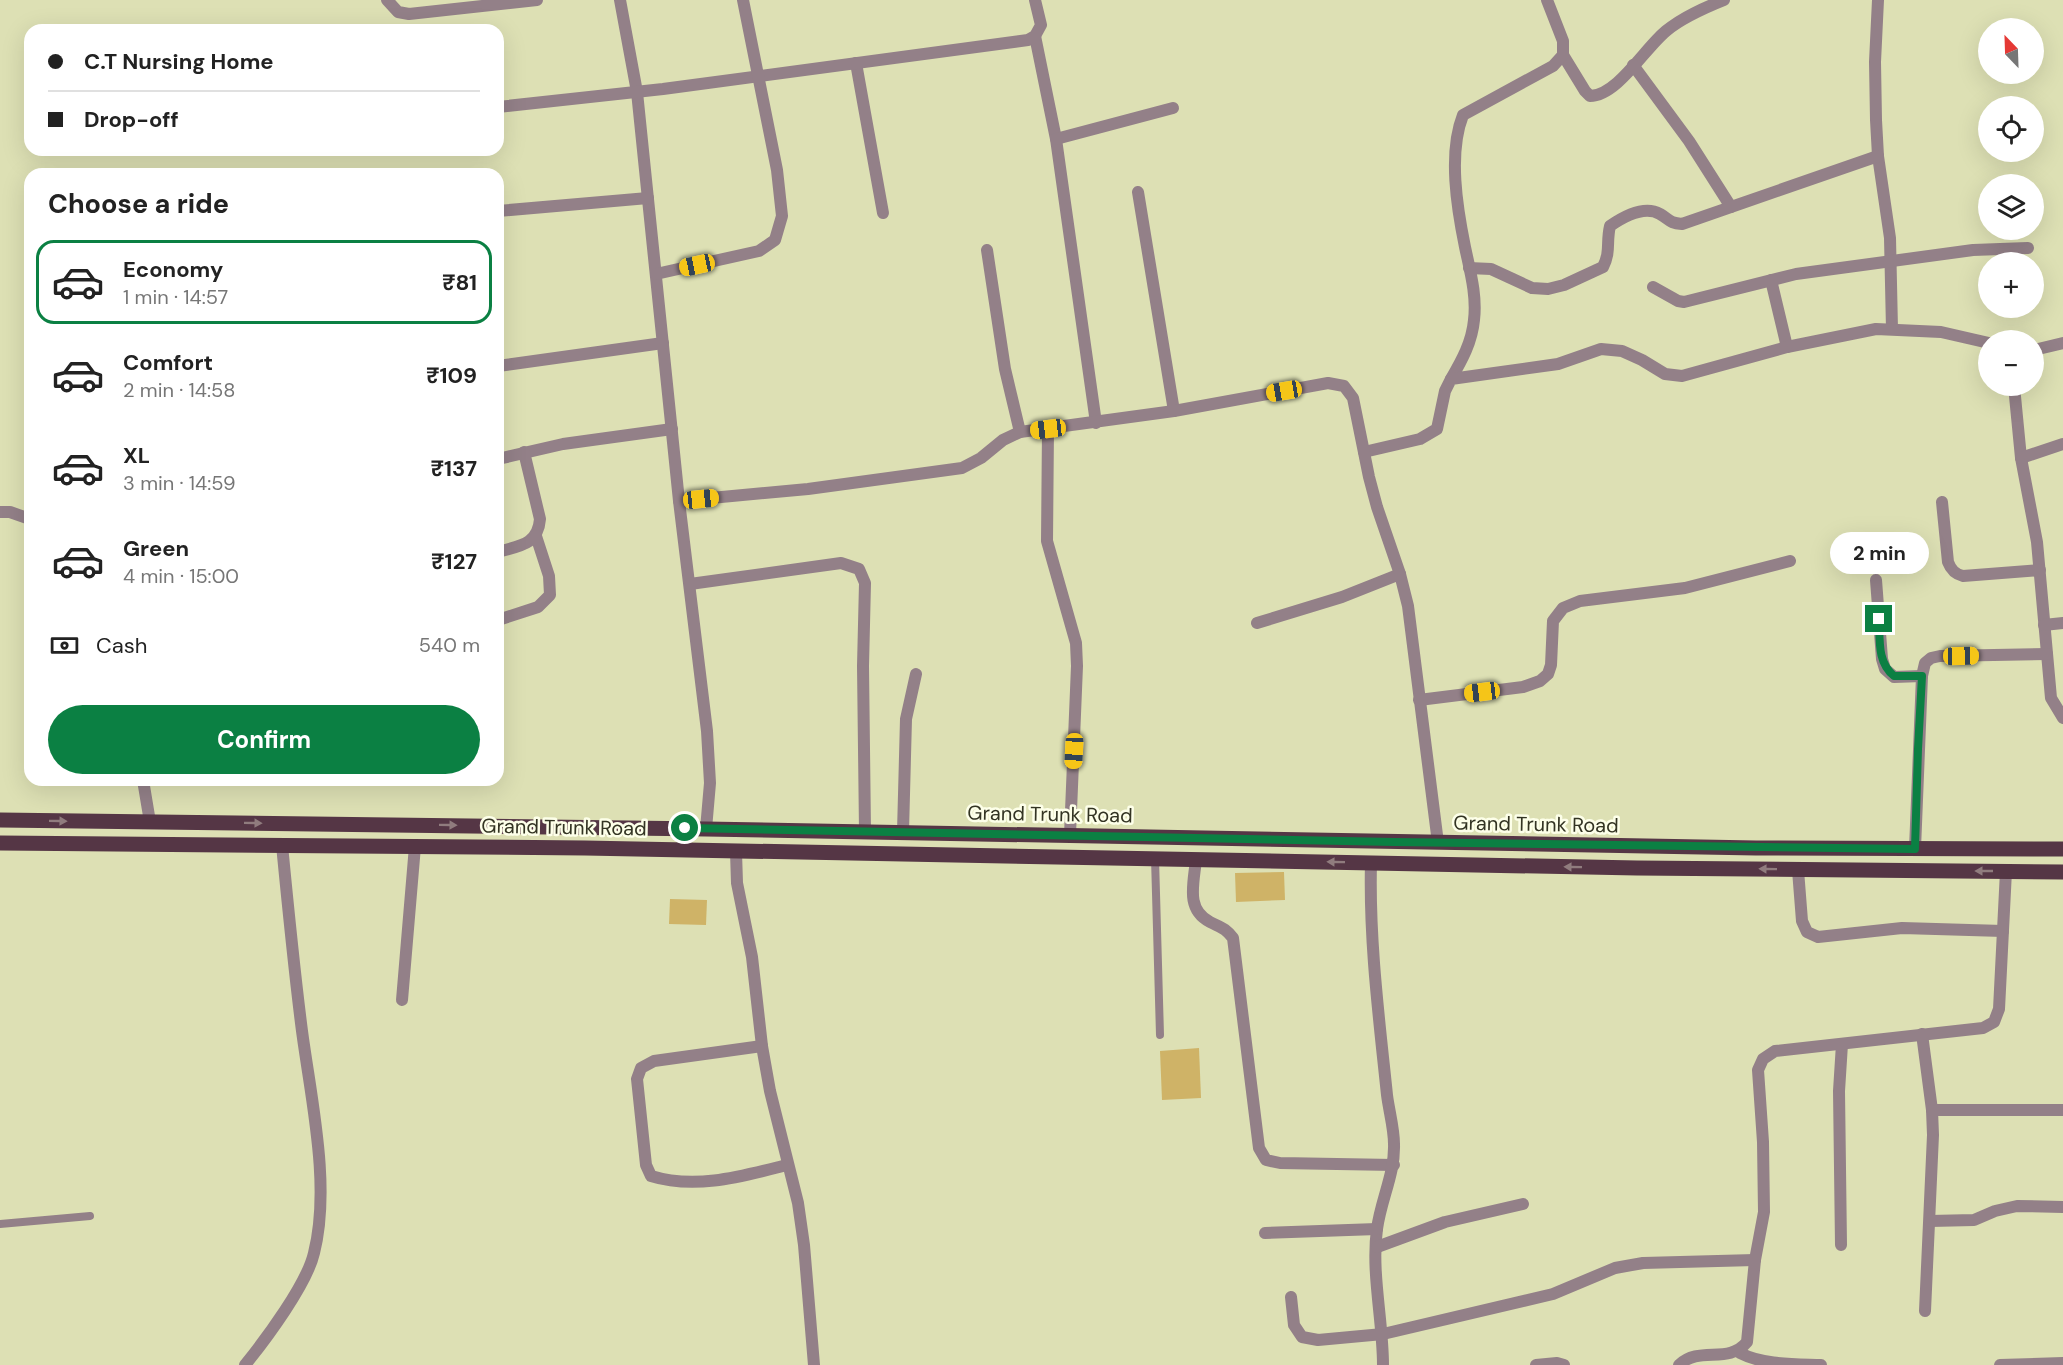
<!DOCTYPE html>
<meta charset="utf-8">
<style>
:root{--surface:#fff;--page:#f2f2f2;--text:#222;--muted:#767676;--line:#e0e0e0;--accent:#0b8043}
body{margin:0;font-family:"DM Sans",sans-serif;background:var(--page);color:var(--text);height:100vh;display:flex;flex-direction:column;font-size:22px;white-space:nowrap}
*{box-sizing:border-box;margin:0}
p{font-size:20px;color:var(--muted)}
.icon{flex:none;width:33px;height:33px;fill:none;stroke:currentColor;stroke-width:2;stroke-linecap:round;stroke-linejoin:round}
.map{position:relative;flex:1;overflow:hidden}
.sheet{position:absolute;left:24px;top:168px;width:480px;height:618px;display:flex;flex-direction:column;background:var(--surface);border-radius:18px;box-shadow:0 6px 24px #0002}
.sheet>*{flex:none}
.hud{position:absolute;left:24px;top:24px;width:480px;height:132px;border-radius:18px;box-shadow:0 6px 24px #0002;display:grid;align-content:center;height:132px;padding:0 24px;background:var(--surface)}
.needle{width:39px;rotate:337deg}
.buttons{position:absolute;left:1978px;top:18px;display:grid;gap:12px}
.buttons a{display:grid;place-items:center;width:66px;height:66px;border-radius:50%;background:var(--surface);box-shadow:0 6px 24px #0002;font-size:30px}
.end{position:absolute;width:27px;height:27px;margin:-14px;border:8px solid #0b8043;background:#fff;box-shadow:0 0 0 3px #fff}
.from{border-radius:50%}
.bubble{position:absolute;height:42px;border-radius:21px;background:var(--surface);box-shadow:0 6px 24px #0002;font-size:20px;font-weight:700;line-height:42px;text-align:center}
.car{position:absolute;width:18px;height:36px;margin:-18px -9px;border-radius:8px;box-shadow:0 0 4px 2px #0007;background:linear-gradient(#f5c518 24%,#345 0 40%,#f5c518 0 76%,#345 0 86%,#f5c518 0)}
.hud b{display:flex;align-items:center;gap:21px;height:57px;font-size:22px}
.hud b+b{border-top:2px solid var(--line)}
.hud i{width:15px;height:15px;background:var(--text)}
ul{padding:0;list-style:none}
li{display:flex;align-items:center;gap:18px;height:84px;margin:0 12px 9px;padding:0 12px;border:3px solid transparent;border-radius:18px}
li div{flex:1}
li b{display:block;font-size:22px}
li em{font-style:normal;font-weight:700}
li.on{border-color:var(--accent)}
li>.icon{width:54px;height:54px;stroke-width:1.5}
h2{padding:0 24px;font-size:27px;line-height:72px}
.pay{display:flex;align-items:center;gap:15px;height:66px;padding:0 24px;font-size:22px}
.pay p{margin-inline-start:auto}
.action{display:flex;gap:12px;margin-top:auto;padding:12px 24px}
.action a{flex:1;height:69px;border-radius:36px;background:var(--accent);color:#fff;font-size:24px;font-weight:700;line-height:69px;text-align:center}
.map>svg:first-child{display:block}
.building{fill:#cfb367}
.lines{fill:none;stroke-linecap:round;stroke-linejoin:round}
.service{stroke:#938088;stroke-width:8}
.minor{stroke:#938088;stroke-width:12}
.primary{stroke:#553645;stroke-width:15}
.oneway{fill:#907c7e}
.route{stroke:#0b8043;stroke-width:8}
.labels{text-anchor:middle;stroke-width:5;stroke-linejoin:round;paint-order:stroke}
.street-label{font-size:20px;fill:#333423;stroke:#fdffe9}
</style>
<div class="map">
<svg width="2063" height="1365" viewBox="0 0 2063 1365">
<rect width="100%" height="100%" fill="#dde0b4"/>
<g class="building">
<polygon points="1284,872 1285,900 1236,902 1235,873"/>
<polygon points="670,899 707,900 706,925 669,924"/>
<polygon points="1199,1048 1201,1098 1162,1100 1160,1051"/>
</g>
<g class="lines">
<g class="service">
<polyline points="1155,858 1160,1035"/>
<polyline points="0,1224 90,1216"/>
</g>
<g class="minor">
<polyline points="387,0 398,12 409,14 537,0"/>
<polyline points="620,0 637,92 679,501 707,731 710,783 706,829"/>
<polyline points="1878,0 1875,62 1876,120 1878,156 1890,238 1892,329"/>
<polyline points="1035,36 1056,139 1096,423"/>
<path d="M1563,55L1585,91L1590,96C1617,96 1645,48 1666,31C1683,17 1704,8 1724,0"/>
<polyline points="856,63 883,213"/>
<polyline points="1633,65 1689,141 1731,207"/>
<polyline points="498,107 663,89 1028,40 1035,36 1041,25 1035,0"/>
<polyline points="1056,139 1173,108"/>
<polyline points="1138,192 1174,411"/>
<polyline points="498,211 648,198"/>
<polyline points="987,250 1005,369 1020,432"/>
<path d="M1469,268L1491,269L1532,288L1548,289L1564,285L1603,267C1611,251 1606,243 1610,226C1623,217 1644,205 1660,214C1670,220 1669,223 1682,224L1878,156"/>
<polyline points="656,274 759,251 775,240 782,216 777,170 743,0"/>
<polyline points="1771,280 1787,347"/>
<polyline points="1653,287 1678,301 1684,302 1796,274 1973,250 2028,248"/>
<polyline points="2034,350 2063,343"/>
<polyline points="498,366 663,343"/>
<path d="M1451,379C1462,360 1472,342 1474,320C1477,295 1470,271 1465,247C1457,208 1448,153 1463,115L1553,66L1563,55V41L1547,0"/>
<polyline points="2014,386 2021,458 2037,542 2051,698 2063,718"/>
<polyline points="1048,429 1047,541 1076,643 1077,666 1070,835"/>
<polyline points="1364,452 1420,439 1437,429 1445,391 1451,379 1558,364 1601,349 1622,351 1642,360 1665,374 1682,376 1787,347 1876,329 1941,332 1989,343"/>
<polyline points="2021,458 2063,444"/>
<polyline points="498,459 563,444 672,429"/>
<polyline points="679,501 808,489 962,468 981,458 1003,440 1020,432 1174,411 1328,383 1344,386 1353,398 1369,477 1377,507 1400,574 1408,606 1438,843"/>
<path d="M1942,502L1948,562C1951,570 1955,574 1963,576L2040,570"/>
<polyline points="0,512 10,512 30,519"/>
<path d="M498,552C519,546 538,545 540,519L524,452"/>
<polyline points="1876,580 1882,659 1885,669 1894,677 1922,676"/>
<polyline points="690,584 841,563 859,569 865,583 863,666 865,831"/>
<polyline points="498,620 538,607 550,595 549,576 536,536"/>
<polyline points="1257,623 1342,597 1400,574"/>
<polyline points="2044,625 2063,623"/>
<polyline points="1419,700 1523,687 1540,681 1548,674 1551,665 1553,621 1563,608 1580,601 1685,588 1790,561"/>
<polyline points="143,780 150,822"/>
<polyline points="903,832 906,719 916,674"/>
<polyline points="1915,849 1922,676 1925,663 1931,658 1940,656 2047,654"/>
<polyline points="736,852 737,883 752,957 762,1046 770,1091 798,1203 804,1245 814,1365"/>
<path d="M1196,859C1194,883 1185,909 1210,922C1222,928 1225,928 1233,938L1259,1148L1266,1160L1280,1163L1394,1165"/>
<path d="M1371,863C1369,940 1379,1018 1387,1095C1389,1111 1394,1128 1394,1144C1395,1174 1381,1199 1377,1229C1371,1272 1383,1321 1383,1365"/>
<polyline points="1798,870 1802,921 1807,932 1818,937 1902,928 2003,931"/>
<polyline points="402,1000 415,846"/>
<polyline points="1922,1034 1932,1110 1933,1135 1925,1311"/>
<path d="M762,1046L654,1061L641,1068L637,1079L646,1165L651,1176C696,1190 743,1176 787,1165"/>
<polyline points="1932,1110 2063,1110"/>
<polyline points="1930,1221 1974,1220 1995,1211 2017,1206 2063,1207"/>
<polyline points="1265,1233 1377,1229"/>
<polyline points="1841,1245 1839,1091 1842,1044"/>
<polyline points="1377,1247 1445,1222 1523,1204"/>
<polyline points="1291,1297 1294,1325 1302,1337 1318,1340 1383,1334 1553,1294 1615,1268 1643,1263 1755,1260"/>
<path d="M1740,1353C1763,1365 1795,1364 1821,1365"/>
<path d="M245,1365C266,1339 307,1284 314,1253C331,1186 311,1099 302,1031C294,969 288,907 282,845"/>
<polyline points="1536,1365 1557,1363 1564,1365"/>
<path d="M1679,1365C1700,1345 1728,1365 1747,1342L1755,1260L1764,1212L1763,1142L1758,1070L1763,1059L1775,1051L1983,1028L1994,1022L1999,1009L2006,871"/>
<polyline points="2000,1365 2063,1363"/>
</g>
<g class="primary">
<polyline points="0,820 706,829 1756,848 2063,849"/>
<polyline points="0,843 585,848 1637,868 2063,872"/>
</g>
</g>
<defs><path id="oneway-solid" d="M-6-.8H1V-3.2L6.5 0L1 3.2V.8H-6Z" transform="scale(1.5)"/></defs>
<g class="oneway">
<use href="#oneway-solid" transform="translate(58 821) rotate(1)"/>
<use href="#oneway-solid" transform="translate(253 823) rotate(1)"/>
<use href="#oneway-solid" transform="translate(448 825) rotate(1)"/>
<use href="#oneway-solid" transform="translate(1336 862) rotate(-179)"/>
<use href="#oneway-solid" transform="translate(1573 867) rotate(-179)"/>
<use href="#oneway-solid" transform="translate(1768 869) rotate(-179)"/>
<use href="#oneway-solid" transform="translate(1984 871) rotate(-180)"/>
</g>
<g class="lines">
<path class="route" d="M685,828L1394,842L1915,849L1918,749L1922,676H1894C1877,662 1880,640 1879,619"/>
</g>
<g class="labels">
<g class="street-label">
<text transform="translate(1050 814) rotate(1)" y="7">Grand Trunk Road</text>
<text transform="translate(1536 824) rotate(1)" y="7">Grand Trunk Road</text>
<text transform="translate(564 827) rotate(1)" y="7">Grand Trunk Road</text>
</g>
</g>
</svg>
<div class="buttons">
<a><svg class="needle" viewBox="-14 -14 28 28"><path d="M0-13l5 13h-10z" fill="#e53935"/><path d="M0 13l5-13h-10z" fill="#767676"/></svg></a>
<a><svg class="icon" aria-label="locate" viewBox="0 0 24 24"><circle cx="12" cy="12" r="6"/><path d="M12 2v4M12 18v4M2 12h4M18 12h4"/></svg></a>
<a><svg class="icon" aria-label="layers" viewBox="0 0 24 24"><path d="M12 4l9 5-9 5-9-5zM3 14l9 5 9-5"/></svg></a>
<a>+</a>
<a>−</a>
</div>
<i class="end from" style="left:685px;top:828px"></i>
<i class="end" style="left:1879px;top:619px"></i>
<div class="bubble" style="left:1830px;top:532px;width:99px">2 min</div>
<i class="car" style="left:697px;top:265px;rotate:258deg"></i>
<i class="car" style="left:1284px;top:391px;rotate:260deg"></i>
<i class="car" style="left:1048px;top:429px;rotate:263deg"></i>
<i class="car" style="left:701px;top:499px;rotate:84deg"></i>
<i class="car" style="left:1961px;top:656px;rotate:89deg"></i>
<i class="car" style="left:1482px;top:692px;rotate:263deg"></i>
<i class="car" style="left:1074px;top:751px;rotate:183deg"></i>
<div class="hud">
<b><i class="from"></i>C.T Nursing Home</b>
<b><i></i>Drop-off</b>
</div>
<section class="sheet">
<h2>Choose a ride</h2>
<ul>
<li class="on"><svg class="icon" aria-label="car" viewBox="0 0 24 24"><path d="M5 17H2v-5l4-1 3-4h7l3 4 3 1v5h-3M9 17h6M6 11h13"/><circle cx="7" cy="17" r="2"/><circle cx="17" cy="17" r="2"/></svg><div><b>Economy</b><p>1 min · 14:57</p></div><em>₹81</em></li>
<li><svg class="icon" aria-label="car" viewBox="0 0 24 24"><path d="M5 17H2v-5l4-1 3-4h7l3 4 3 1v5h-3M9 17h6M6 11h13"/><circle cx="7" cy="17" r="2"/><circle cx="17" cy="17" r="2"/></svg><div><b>Comfort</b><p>2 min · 14:58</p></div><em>₹109</em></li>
<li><svg class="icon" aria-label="car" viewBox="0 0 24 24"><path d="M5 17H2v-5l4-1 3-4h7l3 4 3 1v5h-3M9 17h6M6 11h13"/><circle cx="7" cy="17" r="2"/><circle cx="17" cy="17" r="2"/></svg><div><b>XL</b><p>3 min · 14:59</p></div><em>₹137</em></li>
<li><svg class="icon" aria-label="car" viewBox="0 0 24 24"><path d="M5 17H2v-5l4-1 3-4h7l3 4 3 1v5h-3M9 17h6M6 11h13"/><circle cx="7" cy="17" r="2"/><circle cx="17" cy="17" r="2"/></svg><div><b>Green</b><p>4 min · 15:00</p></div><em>₹127</em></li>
</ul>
<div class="pay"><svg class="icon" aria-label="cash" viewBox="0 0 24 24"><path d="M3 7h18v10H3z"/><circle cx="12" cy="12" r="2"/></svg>Cash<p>540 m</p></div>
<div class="action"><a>Confirm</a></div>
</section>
</div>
